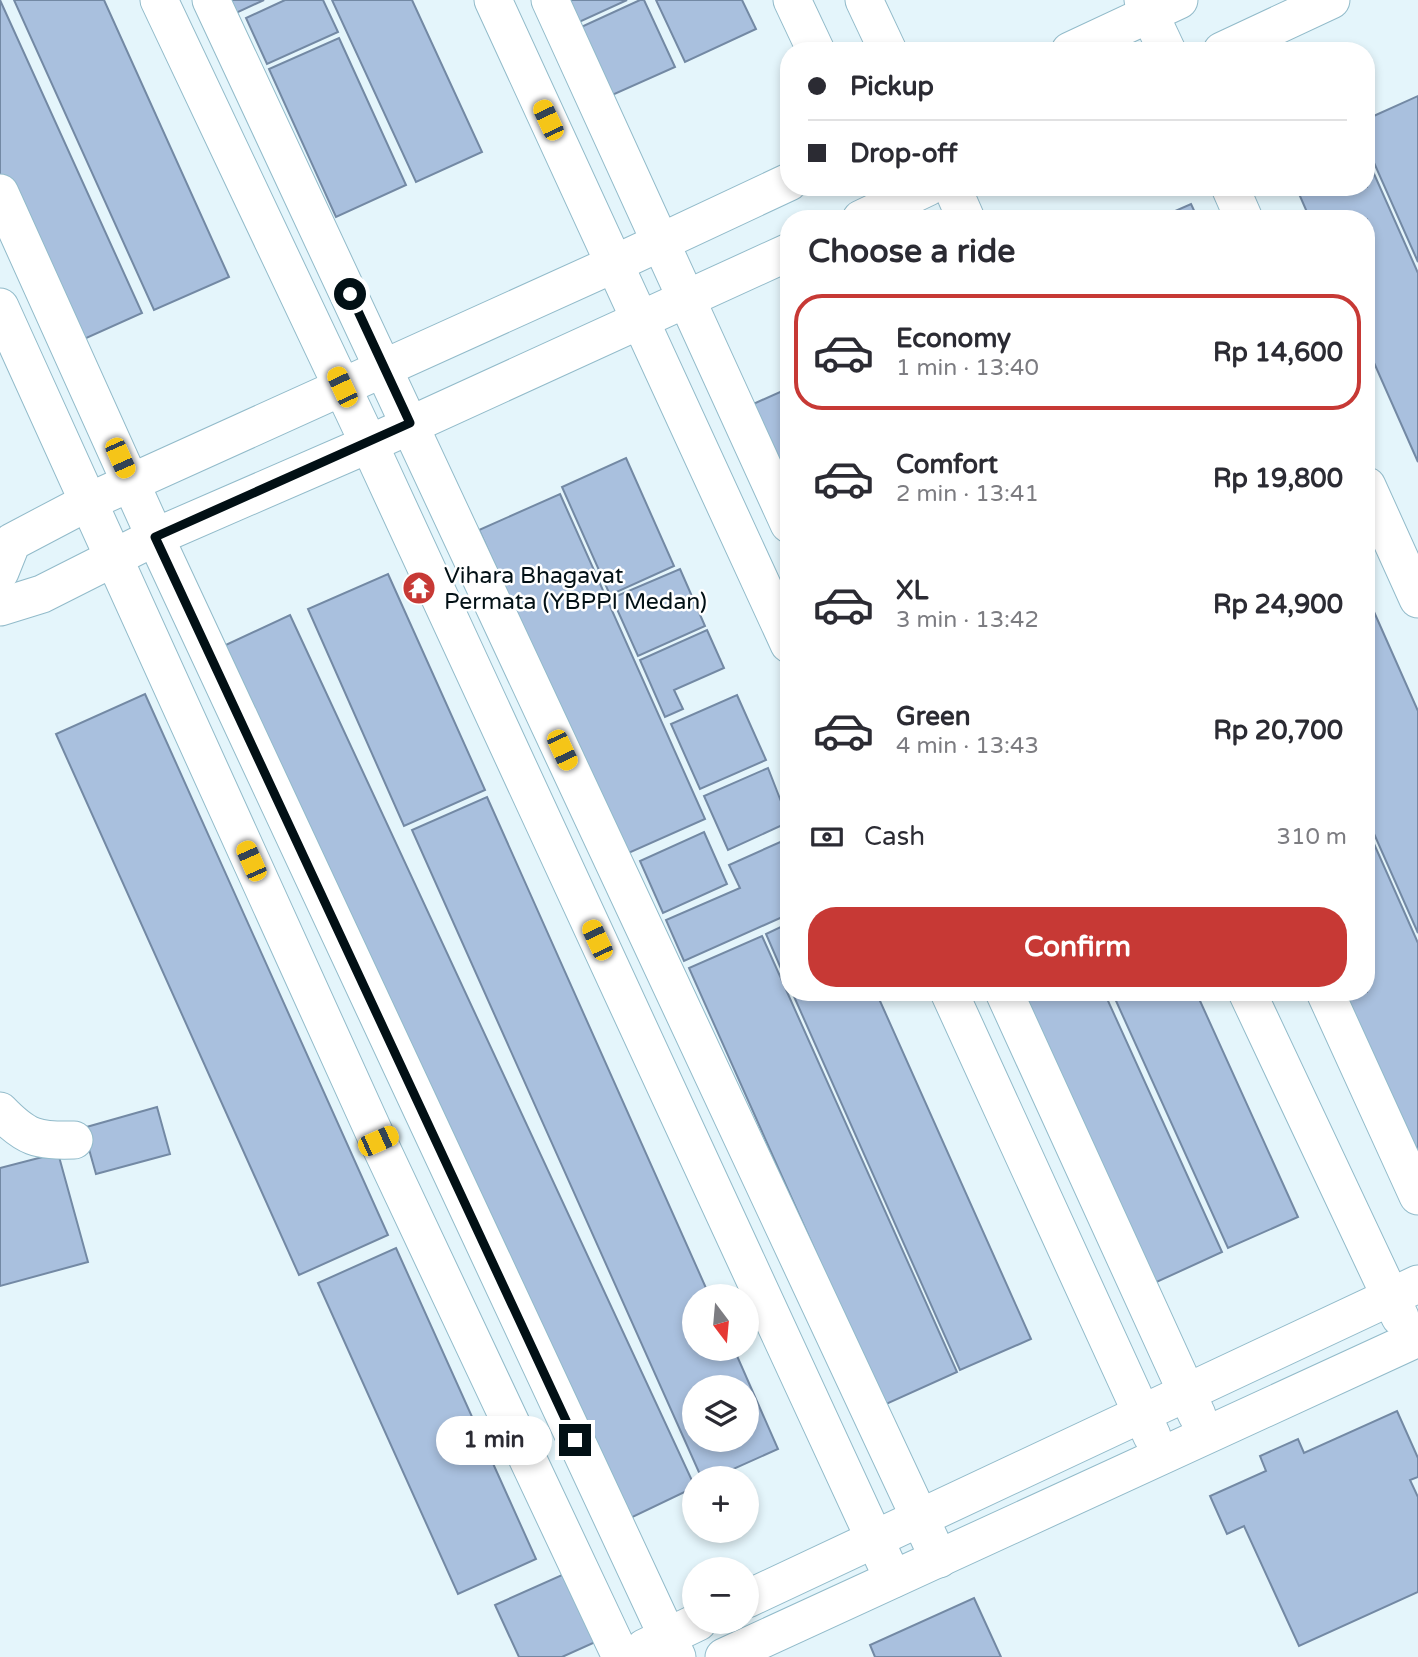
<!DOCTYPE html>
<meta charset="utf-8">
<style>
:root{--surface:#fff;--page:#f7f7f7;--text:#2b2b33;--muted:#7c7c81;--line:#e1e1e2;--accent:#c73935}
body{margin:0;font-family:"Varela Round",sans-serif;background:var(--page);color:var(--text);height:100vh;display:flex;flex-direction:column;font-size:26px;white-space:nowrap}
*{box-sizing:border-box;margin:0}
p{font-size:23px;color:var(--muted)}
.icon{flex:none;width:38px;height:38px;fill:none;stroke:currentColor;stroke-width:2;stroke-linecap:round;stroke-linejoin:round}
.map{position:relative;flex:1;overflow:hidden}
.side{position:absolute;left:780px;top:210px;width:595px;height:791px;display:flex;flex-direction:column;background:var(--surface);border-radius:28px;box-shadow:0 4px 10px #0003}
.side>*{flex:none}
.banner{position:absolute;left:780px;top:42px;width:595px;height:154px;border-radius:28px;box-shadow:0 4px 10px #0003;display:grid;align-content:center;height:154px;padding:0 28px;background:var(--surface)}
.needle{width:46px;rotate:164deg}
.controls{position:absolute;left:682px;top:1284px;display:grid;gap:14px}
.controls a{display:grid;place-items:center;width:77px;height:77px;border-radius:50%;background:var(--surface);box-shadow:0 4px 10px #0003;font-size:35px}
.end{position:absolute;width:32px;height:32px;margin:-16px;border:9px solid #021015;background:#fff;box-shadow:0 0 0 4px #fff}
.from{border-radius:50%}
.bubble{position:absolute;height:49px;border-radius:24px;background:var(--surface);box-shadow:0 4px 10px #0003;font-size:23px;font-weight:700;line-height:49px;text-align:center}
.car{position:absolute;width:21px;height:42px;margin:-21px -10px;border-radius:9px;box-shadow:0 0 5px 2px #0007;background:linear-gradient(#f5c518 24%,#345 0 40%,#f5c518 0 76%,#345 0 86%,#f5c518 0)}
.banner b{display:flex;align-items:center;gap:24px;height:66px;font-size:26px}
.banner b+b{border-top:2px solid var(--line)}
.banner i{width:18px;height:18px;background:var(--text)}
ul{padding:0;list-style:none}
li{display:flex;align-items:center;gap:21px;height:116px;margin:0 14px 10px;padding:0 14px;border:4px solid transparent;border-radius:28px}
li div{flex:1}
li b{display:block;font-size:26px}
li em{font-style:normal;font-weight:700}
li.on{border-color:var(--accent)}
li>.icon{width:63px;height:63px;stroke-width:1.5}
h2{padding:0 28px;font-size:32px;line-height:84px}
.pay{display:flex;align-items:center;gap:18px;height:77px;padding:0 28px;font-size:26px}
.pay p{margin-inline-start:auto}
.button{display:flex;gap:14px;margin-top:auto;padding:14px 28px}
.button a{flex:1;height:80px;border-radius:28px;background:var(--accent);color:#fff;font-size:28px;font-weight:700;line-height:80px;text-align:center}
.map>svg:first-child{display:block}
.building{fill:#a9c0de;stroke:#7389a4;stroke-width:2;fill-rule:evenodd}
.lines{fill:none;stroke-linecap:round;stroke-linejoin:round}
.minor-casing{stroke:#92bbca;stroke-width:39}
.minor{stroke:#fff;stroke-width:37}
.route{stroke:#021015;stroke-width:9}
.labels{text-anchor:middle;stroke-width:5;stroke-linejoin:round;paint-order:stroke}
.poi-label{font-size:23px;fill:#021015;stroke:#fff;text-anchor:start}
</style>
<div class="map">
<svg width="1418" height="1657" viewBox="0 0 1418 1657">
<rect width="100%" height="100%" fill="#e4f5fb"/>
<g class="building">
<polygon points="0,0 142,313 73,344 0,182"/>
<polygon points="14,0 104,0 229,277 154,310"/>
<polygon points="230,0 264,0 236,13"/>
<polygon points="285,0 323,0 338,32 267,64 246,18"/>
<polygon points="332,0 412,0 482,152 416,182"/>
<polygon points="567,0 627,0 577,23"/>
<polygon points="640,0 644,0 675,67 610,96 579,28"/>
<polygon points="656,0 742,0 756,29 685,62"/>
<polygon points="339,38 406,185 336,217 269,69"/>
<polygon points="1418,96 1418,262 1367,147 1367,119"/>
<polygon points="1367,158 1418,273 1418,462 1367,347 1367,219 1310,219 1296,187 1367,187"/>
<polygon points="1191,204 1198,219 1157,219"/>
<polygon points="789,388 789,489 751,405"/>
<polygon points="626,458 674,566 610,595 562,487"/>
<polygon points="560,494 705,819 624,855 479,530"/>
<polygon points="680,569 705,626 638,656 612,598"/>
<polygon points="388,574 485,790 404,826 308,609"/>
<polygon points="1367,596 1418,711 1418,933 1367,818"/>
<polygon points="290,615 695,1487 620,1523 215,650"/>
<polygon points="707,630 724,668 674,690 683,709 665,717 640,660"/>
<polygon points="145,694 388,1235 299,1275 56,734"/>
<polygon points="737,695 766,760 700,789 671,724"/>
<polygon points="768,768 789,822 728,850 704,796"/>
<path d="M487,797L710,1297H695V1349H734L778,1449L711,1479H702L412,830ZM695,1388H747V1440H695Z"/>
<polygon points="1367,828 1418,943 1418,1154 1344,992 1367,992"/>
<polygon points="704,832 727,884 663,913 640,861"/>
<polygon points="787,839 789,914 684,961 666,920 740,888 729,865"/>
<polygon points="789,923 789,987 766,934"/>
<polygon points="762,936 957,1372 884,1405 689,968"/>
<polygon points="792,992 876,992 1031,1339 960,1370"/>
<polygon points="1018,992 1104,992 1222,1252 1150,1285"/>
<polygon points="1112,992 1196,992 1298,1217 1228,1248"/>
<polygon points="157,1107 170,1154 96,1174 83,1128"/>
<polygon points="58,1153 88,1262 0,1286 0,1168"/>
<polygon points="396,1248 536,1559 458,1594 318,1283"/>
<polygon points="1397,1411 1418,1458 1418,1477 1410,1480 1418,1497 1418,1592 1299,1646 1244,1526 1227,1534 1210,1496 1266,1471 1260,1456 1298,1439 1304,1453"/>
<polygon points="571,1571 602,1639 562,1657 519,1657 495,1605"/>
<polygon points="974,1598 1001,1657 875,1657 870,1645"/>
</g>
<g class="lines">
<defs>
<g id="minor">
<polyline points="159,0 369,444 893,1579"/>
<polyline points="211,0 939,1559"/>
<polyline points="493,0 789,644"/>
<polyline points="550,0 789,524"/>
<polyline points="792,0 816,51"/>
<polyline points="864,0 888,51"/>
<polyline points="1143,0 1167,51"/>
<polyline points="1070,51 1179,0"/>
<polyline points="1222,51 1331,0"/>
<polyline points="952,187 966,219"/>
<polyline points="1230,187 1244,219"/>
<polyline points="0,193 155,537 677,1657"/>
<polyline points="861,219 928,187"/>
<polyline points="0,307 378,1141 621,1657"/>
<polyline points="1367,486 1418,599"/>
<polyline points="0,572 12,542 88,502 614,264 789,182"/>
<polyline points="0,607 42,594 155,537 369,444 789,252"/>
<polyline points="949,992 1152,1436"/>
<polyline points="1004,992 1197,1415"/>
<polyline points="1247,992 1400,1317"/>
<polyline points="1325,992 1418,1196"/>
<path d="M0,1111C26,1138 37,1141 74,1140"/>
<polyline points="747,1599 1418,1284"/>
<polyline points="644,1648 698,1622"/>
<polyline points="724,1657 1418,1338"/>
</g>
</defs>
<use href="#minor" class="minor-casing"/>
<use href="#minor" class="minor"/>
</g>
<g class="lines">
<polyline class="route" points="350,294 410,423 155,537 575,1440"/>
</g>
<defs>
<symbol id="temple-disc" viewBox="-11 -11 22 22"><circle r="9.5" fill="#c73935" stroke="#fff"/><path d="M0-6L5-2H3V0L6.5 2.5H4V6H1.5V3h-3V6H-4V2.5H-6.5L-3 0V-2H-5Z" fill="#fff"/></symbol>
</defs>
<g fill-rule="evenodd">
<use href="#temple-disc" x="400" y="569" width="38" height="38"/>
</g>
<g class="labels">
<g class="poi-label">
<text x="444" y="583">Vihara Bhagavat<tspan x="444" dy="26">Permata (YBPPI Medan)</tspan></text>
</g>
</g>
</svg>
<div class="controls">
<a><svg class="needle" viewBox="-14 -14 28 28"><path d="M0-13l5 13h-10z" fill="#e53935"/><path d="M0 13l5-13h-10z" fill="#7c7c81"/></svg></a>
<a><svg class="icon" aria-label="layers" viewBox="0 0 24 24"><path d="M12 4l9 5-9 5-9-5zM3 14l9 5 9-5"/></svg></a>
<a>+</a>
<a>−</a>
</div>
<i class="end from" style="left:350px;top:294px"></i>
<i class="end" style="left:575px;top:1440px"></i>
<div class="bubble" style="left:436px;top:1416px;width:116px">1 min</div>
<i class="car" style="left:548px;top:120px;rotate:335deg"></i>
<i class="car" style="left:342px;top:387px;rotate:335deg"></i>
<i class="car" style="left:120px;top:458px;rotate:156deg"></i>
<i class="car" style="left:562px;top:750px;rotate:155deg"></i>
<i class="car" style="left:251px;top:861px;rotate:336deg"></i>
<i class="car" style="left:597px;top:940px;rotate:335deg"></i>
<i class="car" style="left:378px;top:1141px;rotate:66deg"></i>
<div class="banner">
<b><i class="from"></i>Pickup</b>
<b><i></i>Drop-off</b>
</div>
<section class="side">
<h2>Choose a ride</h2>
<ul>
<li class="on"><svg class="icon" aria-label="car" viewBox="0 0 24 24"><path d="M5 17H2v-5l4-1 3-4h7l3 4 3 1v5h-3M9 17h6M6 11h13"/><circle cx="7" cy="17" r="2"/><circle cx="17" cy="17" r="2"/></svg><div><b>Economy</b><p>1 min · 13:40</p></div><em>Rp 14,600</em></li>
<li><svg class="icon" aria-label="car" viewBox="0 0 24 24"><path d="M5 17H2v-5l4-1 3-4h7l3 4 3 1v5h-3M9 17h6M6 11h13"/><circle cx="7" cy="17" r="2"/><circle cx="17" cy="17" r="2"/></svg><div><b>Comfort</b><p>2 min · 13:41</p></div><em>Rp 19,800</em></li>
<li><svg class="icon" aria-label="car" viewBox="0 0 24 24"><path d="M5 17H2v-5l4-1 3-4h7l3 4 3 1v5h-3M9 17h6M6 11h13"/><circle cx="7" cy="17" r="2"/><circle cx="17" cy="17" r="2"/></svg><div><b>XL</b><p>3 min · 13:42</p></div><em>Rp 24,900</em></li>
<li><svg class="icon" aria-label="car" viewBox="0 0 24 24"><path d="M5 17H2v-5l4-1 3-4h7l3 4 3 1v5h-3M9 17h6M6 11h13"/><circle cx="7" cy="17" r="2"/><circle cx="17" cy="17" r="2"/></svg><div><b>Green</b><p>4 min · 13:43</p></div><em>Rp 20,700</em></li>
</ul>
<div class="pay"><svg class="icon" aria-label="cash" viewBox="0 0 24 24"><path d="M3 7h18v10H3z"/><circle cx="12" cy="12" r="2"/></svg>Cash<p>310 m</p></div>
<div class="button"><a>Confirm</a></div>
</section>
</div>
